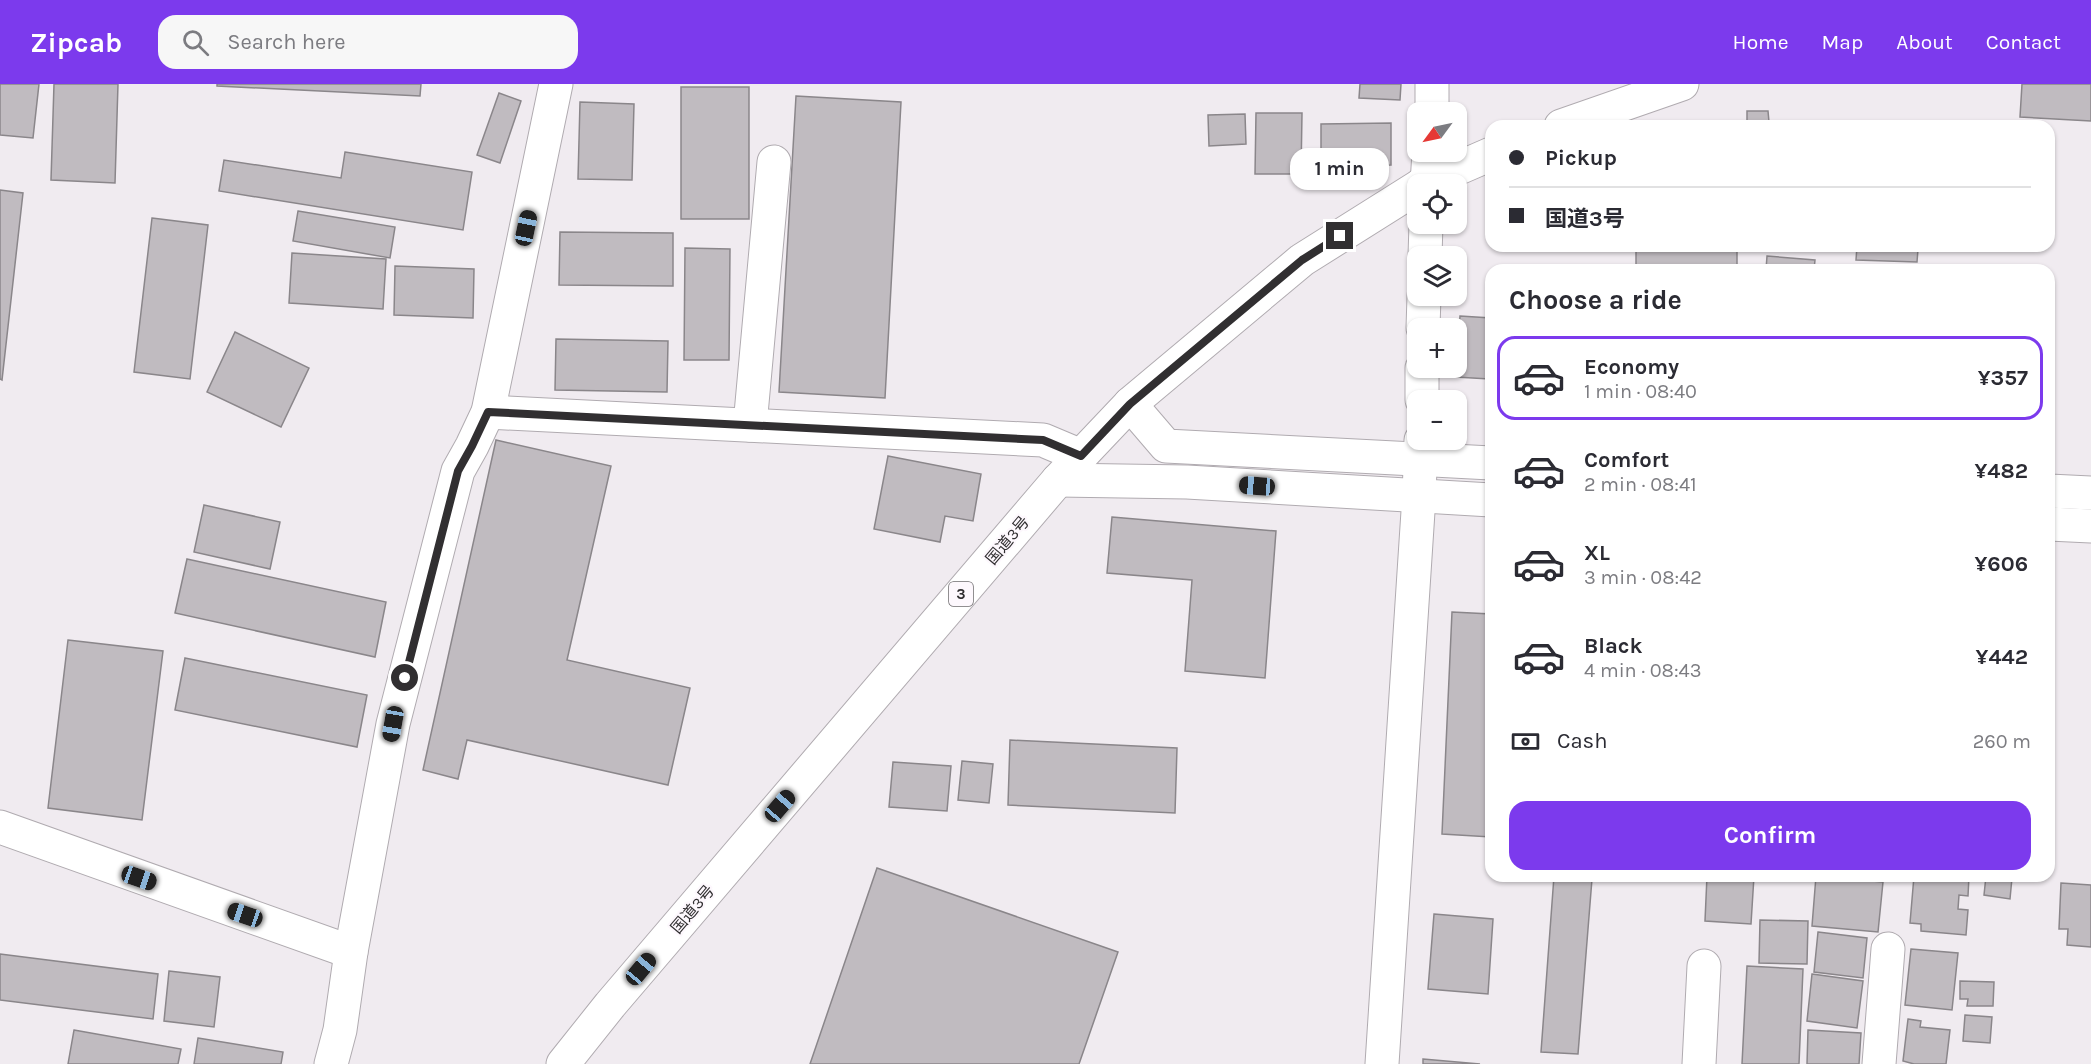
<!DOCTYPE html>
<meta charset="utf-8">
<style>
:root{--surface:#fff;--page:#f7f7f7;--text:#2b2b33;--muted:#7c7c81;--line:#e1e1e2;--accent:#7c3aed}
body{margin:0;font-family:Karla,"Noto Sans JP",sans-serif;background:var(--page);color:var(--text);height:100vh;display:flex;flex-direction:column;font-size:22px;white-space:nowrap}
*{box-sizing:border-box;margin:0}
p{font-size:20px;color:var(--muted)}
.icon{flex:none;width:33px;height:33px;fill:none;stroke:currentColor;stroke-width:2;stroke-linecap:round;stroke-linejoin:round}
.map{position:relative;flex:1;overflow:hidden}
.panel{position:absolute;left:1485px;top:180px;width:570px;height:618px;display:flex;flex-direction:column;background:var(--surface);border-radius:18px;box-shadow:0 2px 4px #0004}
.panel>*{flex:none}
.guide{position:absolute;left:1485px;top:36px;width:570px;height:132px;border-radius:18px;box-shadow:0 2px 4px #0004;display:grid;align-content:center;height:132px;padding:0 24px;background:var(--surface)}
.needle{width:39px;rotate:237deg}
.buttons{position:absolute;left:1407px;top:18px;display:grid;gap:12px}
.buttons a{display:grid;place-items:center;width:60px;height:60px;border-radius:12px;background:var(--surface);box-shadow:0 2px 4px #0004;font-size:30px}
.end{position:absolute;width:27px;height:27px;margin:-14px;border:8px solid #312f31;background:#fff;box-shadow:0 0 0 3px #fff}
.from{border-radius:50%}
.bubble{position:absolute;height:42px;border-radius:18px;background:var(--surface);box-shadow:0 2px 4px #0004;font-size:20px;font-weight:700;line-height:42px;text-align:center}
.car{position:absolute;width:18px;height:36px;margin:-18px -9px;border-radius:8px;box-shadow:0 0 4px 2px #0007;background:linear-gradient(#222 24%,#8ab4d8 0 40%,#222 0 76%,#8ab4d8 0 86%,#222 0)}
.guide b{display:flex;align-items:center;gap:21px;height:57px;font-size:22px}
.guide b+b{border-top:2px solid var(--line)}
.guide i{width:15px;height:15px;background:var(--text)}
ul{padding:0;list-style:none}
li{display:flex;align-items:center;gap:18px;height:84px;margin:0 12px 9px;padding:0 12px;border:3px solid transparent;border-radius:18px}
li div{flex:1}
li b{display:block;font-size:22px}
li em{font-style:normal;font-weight:700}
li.active{border-color:var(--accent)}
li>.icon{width:54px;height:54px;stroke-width:1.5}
h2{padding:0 24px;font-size:27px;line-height:72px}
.pay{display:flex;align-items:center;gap:15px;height:66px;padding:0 24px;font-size:22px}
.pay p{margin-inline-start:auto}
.button{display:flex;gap:12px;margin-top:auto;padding:12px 24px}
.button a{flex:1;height:69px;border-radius:18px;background:var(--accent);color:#fff;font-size:24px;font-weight:700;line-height:69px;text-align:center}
header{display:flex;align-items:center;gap:36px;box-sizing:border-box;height:84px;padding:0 30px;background:var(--accent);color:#fff}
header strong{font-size:28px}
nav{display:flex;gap:33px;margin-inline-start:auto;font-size:21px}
.search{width:420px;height:54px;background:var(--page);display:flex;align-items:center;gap:15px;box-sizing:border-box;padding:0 21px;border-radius:18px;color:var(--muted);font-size:22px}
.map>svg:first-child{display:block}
.building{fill:#c0bbc0;stroke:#8a868a;stroke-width:1.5}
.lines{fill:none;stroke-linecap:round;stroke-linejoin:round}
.minor-casing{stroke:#b0abb0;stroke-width:35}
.highway-casing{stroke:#b0abb0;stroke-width:35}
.minor{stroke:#fff;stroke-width:33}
.highway{stroke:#fff;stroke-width:33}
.route{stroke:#312f31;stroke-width:8}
.labels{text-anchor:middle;stroke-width:4.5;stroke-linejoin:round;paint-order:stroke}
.shield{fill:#fdf8fd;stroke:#6e6b6e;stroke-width:1.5}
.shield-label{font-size:15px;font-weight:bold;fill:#312f31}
.street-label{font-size:16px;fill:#312f31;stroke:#fdf8fd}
</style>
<header>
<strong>Zipcab</strong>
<div class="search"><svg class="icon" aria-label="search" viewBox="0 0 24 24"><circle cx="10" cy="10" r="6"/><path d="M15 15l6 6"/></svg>Search here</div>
<nav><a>Home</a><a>Map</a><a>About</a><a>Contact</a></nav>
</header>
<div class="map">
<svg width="2091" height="980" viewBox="0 0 2091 980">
<rect width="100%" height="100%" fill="#f0ebf0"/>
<g class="building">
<polygon points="0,0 39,0 33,54 0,51"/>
<polygon points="54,0 118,0 115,99 51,96"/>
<polygon points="217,0 421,0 420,12 217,2"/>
<polygon points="1360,0 1401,0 1400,16 1359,14"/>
<polygon points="2022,0 2091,0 2091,37 2020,33"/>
<rect x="681" y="3" width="68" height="132"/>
<polygon points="499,9 521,17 500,79 477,71"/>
<polygon points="796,12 901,18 885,314 779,308"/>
<polygon points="580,18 634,20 632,96 578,95"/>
<polygon points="1747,27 1768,27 1769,38 1800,37 1800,42 1747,42"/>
<polygon points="1256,29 1302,29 1301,90 1255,90"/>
<polygon points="1245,30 1246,60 1209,62 1208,31"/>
<polygon points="1391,39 1391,81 1321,82 1321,40"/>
<polygon points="345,68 472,88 463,146 219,107 224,76 341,94"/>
<polygon points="0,106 23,109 2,296 0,295"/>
<polygon points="298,127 395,143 390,174 293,157"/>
<polygon points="152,134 208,141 190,295 134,288"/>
<polygon points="560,148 673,149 673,202 559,201"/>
<polygon points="1636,162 1737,162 1737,183 1665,183 1665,186 1636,186"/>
<polygon points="1857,162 1912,162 1911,165 1918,165 1917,178 1856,176"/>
<polygon points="685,164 730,165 729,276 684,276"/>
<polygon points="292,169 386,175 383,225 289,219"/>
<polygon points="1767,172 1815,176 1814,186 1766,186"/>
<polygon points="395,182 474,185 473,234 394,231"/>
<polygon points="1460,232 1491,234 1489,295 1456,293"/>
<polygon points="235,248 309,284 281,343 207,308"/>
<polygon points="556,255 668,257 667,308 555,306"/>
<polygon points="496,356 611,382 567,576 690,604 668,701 467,656 458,695 423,686"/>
<polygon points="888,372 981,390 973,437 945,432 940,458 874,445"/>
<polygon points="204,421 280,438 270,485 194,468"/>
<polygon points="1112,433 1276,447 1265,594 1185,587 1192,496 1107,489"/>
<polygon points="187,475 386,518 375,573 175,529"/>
<polygon points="1452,528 1491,530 1491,753 1442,750"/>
<polygon points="68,556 163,567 142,736 48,724"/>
<polygon points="185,574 367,611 357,663 175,626"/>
<polygon points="1010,656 1177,664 1175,729 1008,721"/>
<polygon points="962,677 993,680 989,719 958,716"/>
<polygon points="893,678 951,682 947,727 889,723"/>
<polygon points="877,784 1118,868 1079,980 810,980"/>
<polygon points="1554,792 1592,795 1578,970 1541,968"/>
<polygon points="1707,792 1754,792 1751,840 1705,837"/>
<polygon points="1816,792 1883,798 1878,848 1812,842"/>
<polygon points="1914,792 1969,792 1968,812 1959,811 1958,825 1968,826 1966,851 1921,847 1921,840 1910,839"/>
<polygon points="1986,792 2012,794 2010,815 1984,811"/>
<polygon points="2061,799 2091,801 2091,863 2067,861 2068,845 2059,845"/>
<polygon points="1434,830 1493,835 1488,910 1428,905"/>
<polygon points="1760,836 1808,837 1807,880 1759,879"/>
<polygon points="1818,848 1867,854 1863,894 1814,888"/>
<polygon points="1911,865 1958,869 1952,926 1905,921"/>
<polygon points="0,870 158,890 153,935 0,916"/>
<polygon points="1747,882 1803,885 1799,980 1742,980"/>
<polygon points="169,887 220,893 214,943 164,937"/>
<polygon points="1812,890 1863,897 1857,944 1807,937"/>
<polygon points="1960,897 1994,898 1993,922 1967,922 1968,915 1960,915"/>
<polygon points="1965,931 1992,933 1990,959 1963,957"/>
<polygon points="1908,935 1921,937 1920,943 1950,946 1946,980 1914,980 1903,977"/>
<polygon points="74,946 181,965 178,980 68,980"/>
<polygon points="1808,946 1861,949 1859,980 1807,980"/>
<polygon points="198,954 283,968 281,980 194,980"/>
<polygon points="1423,975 1480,980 1423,980"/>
</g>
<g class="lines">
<defs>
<g id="minor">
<polyline points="1432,28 1432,0"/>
<polyline points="1427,100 1429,68"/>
<polyline points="1425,172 1426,140"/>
<polyline points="1423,244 1424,212"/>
<polyline points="1422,316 1422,284"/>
<polyline points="1130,320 1166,362 1491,379"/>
<polyline points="488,328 1043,356 1081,372"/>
<polyline points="750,341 774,78"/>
<polyline points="1058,396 1187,398 1491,416"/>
<polyline points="2049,407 2091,409"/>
<polyline points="2049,440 2091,442"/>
<polyline points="0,743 351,868"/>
<polyline points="331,980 340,946 351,868 393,640 458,387 472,362 488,328 556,0"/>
<polyline points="1382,980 1419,412 1421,356"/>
<polyline points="1699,980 1704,882"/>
<polyline points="1879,980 1888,865"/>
</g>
<g id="highway">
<polyline points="1561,42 1682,0"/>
<polyline points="1422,100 1491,70"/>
<polyline points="563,980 610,921 1058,396 1130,320 1302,176 1418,103"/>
</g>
</defs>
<use href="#minor" class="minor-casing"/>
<use href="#highway" class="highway-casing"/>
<use href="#minor" class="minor"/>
<use href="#highway" class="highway"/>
</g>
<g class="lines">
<polyline class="route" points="405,594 458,387 472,362 488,328 1043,356 1081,372 1130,320 1302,176 1340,152"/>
</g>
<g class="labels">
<rect class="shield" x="949" y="498" width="24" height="24" rx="4.5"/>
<g class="shield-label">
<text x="961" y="515">3</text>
</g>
<g class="street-label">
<text transform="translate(1007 456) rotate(-50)" y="6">国道3号</text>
<text transform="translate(692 825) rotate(-50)" y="6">国道3号</text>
</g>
</g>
</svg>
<div class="buttons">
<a><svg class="needle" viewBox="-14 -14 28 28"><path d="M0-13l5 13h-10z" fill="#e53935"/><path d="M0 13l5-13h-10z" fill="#7c7c81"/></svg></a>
<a><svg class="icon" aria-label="locate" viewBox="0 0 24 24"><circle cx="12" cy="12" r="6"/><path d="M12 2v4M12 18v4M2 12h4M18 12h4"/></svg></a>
<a><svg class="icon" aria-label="layers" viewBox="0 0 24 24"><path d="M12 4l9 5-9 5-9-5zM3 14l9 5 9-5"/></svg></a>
<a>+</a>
<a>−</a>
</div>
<i class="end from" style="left:405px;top:594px"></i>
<i class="end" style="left:1340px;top:152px"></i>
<div class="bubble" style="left:1290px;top:64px;width:99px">1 min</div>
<i class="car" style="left:526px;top:144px;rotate:12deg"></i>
<i class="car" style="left:1257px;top:402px;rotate:274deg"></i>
<i class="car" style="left:393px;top:640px;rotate:190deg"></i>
<i class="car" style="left:780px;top:722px;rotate:41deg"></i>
<i class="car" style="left:139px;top:794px;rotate:109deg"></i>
<i class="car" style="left:245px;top:831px;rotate:289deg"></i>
<i class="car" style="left:641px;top:885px;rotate:40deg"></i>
<div class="guide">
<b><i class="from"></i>Pickup</b>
<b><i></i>国道3号</b>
</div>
<section class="panel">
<h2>Choose a ride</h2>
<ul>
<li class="active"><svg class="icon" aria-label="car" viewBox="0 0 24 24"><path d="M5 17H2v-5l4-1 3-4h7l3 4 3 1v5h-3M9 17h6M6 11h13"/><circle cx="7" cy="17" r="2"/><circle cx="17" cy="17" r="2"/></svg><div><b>Economy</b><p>1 min · 08:40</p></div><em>¥357</em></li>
<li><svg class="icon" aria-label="car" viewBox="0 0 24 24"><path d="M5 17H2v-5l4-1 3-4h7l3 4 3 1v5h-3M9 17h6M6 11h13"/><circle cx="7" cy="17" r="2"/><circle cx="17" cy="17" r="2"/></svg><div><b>Comfort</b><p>2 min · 08:41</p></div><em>¥482</em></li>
<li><svg class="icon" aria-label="car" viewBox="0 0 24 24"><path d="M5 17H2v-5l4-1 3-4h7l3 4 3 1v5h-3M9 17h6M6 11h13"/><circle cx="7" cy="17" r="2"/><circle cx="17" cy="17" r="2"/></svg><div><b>XL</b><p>3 min · 08:42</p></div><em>¥606</em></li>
<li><svg class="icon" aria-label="car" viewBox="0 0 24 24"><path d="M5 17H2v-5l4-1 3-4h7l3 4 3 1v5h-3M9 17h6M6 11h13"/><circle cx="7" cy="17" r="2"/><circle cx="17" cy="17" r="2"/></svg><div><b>Black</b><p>4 min · 08:43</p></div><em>¥442</em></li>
</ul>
<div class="pay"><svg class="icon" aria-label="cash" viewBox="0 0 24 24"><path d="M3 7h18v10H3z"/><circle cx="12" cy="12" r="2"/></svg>Cash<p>260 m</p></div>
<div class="button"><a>Confirm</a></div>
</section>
</div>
